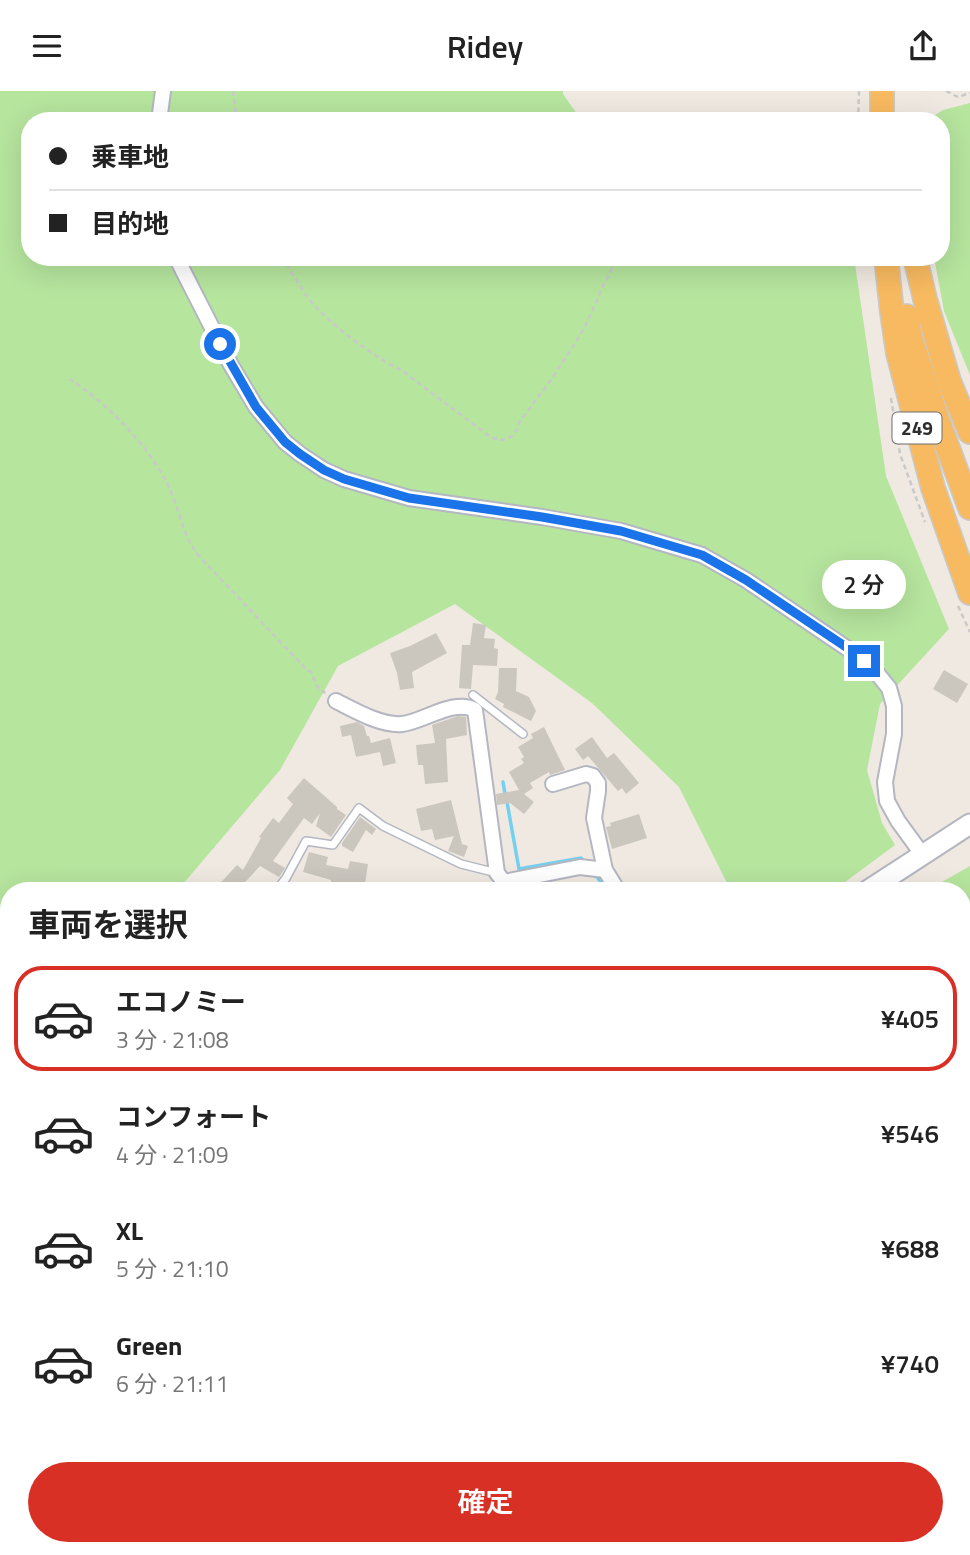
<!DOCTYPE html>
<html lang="ja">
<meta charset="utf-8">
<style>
:root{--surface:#fff;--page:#f2f2f2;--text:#222;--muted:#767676;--line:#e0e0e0;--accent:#d93025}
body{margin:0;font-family:"Titillium Web","Noto Sans JP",sans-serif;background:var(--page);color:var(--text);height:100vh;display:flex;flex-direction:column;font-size:26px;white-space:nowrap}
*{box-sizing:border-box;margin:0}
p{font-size:23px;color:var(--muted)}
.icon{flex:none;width:38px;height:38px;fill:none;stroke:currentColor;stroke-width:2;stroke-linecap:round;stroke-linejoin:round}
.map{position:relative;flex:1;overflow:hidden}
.sheet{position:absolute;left:0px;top:791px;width:971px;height:674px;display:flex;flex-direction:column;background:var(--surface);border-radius:28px 28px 0 0;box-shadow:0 7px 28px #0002}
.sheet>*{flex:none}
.banner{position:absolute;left:21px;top:21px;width:929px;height:154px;border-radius:28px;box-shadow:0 7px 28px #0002;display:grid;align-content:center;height:154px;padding:0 28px;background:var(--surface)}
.end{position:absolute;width:32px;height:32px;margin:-16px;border:9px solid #1a73e8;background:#fff;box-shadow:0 0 0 4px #fff}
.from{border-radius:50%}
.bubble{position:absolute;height:49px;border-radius:24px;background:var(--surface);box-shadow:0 7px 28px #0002;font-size:23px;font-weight:600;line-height:49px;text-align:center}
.banner b{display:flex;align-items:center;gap:24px;height:66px;font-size:26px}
.banner b+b{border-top:2px solid var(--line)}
.banner i{width:18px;height:18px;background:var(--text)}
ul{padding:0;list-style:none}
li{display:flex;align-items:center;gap:21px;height:105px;margin:0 14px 10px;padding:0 14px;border:4px solid transparent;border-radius:28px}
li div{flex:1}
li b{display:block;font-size:26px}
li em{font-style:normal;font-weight:600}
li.selected{border-color:var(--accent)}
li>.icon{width:63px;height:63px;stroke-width:1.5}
h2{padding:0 28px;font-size:32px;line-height:84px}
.cta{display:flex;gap:14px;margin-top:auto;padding:14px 28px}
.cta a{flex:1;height:80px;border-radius:42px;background:var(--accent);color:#fff;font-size:28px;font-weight:600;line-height:80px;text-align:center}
header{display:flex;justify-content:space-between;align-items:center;height:91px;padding:0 28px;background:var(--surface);font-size:32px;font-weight:600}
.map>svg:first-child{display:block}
.green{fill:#b6e59e}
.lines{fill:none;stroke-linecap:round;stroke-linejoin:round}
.stream{stroke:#75cff0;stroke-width:3.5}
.building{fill:#cbc7bf}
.service-casing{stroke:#b4b7c1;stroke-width:10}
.minor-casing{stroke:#b4b7c1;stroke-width:18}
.tertiary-casing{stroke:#b4b7c1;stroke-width:21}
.secondary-casing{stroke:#b4b7c1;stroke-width:23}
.trunk-casing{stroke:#c9c9c9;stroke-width:26}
.path{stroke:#c9c9c9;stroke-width:2.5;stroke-dasharray:5 3.5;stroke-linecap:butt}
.service{stroke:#fff;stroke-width:7}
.minor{stroke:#fff;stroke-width:14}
.tertiary{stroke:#fff;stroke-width:18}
.secondary{stroke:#fff;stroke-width:19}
.trunk{stroke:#f8ba60;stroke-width:23}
.route{stroke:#1a73e8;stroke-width:9}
.labels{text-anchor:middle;stroke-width:5;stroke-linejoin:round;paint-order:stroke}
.shield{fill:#fff;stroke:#6d6d6d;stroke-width:2}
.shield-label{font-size:19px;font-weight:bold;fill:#2e2e2e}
</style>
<header><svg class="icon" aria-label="menu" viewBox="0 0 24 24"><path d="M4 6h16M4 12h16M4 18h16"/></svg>Ridey<svg class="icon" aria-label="share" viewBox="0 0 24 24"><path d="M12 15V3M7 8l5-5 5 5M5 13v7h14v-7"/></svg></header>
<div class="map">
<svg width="970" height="1464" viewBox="0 0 970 1464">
<rect width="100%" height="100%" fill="#efe9e1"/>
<g class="green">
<polygon points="0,0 563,0 563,3 582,30 30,30 30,166 854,166 886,385 949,538 880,613 867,679 882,732 895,754 833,800 731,800 679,696 592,612 455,513 338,575 280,679 177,800 9,800 9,1456 322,1456 318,1464 0,1464"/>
<polygon points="970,12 970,284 944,220 934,166 942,166 942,30 926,30 943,19"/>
<polygon points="970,775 970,1230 962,1217 962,800 926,800"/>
<polygon points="418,1456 569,1456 550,1464 414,1464"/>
</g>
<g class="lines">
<g class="stream">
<polyline points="503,691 505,703"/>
<polyline points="507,711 519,778 581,767 586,772"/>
<polyline points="595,783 607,800"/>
<polyline points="962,1348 970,1375"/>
</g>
</g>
<g class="building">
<polygon points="473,532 486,534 484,547 495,548 494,557 498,558 497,575 473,574 471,598 459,597 462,554 470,554"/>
<polygon points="436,542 447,562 412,581 414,597 400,599 397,582 390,562 410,555"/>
<polygon points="499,577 517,577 516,600 529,606 536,620 531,630 503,616 504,613 495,608 498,601"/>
<polygon points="944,579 968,593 957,612 933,598"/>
<polygon points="458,625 466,626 467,644 446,648 448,691 425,693 423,674 418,674 416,654 435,652 432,634"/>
<polygon points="357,631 364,635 367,645 369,645 371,652 390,647 396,672 383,675 380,661 356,666 351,644 342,646 340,635"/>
<polygon points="544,636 565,679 550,684 549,681 530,692 533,697 524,703 534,711 524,723 510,712 497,714 496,703 519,699 509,681 524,672 521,668 524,666 518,656 533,647 531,643"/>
<polygon points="592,646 607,667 614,662 639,692 626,703 622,697 618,700 588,665 583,669 575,658"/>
<polygon points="304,687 337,716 337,718 346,724 331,746 316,735 320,722 312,733 304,727 273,770 285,777 279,786 260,775 237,800 213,800 237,774 243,779 261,747 259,746 273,727 279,732 293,713 287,707"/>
<polygon points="451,709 462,753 468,755 464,766 448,760 454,745 435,749 432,738 421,740 416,718"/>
<polygon points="639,723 647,747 612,758 606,736 611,735 610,732"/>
<polygon points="360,726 376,738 372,744 366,739 353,761 342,755 342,752"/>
<polygon points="309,761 328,766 326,774 348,778 350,770 368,773 364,800 330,799 331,789 303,781"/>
</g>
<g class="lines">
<defs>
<g id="service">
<polyline points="473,604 523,643"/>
<polyline points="276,800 286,787 306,750 333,754 359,717 383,735 461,773 497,782"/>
</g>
<g id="minor">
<polyline points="159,30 163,0"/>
<polyline points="176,166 231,274 256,316 285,351 300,363 324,379 344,388 409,407 542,426 621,440 702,464 746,489 851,560 876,581 889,597 894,615 894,643 885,691 887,710 898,730 922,763"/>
<path d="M336,610C354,619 381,635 402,633C423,631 454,607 475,619L497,782L504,791"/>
<polyline points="553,693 586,683 593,685 598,692 598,700 594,727 605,779 618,800"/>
<polyline points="500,800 504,791 580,776 605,779"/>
</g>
<g id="tertiary">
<polyline points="962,1293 970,1314"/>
<polyline points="962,1416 970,1413"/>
<polyline points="832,1464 854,1456"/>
</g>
<g id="secondary">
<polyline points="867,800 970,733"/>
<polyline points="334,1464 337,1456"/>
</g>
<g id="trunk">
<polyline points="882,30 882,0"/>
<polyline points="886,166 892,221 898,262 933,397 970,502"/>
<polyline points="915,166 925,208 949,290 970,341"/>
<polyline points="907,225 910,245 938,330 970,417"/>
</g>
</defs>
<use href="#service" class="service-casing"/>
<use href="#minor" class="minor-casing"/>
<use href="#tertiary" class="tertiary-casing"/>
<use href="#secondary" class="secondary-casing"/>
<use href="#trunk" class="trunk-casing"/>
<g class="path">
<polyline points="233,0 237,30"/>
<polyline points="946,0 958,6 970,2"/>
<polyline points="858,30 859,0"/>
<path d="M282,166C292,181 301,199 313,213C332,235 374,266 401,279L492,347L503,349L512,345L516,340L520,330L551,289L584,238L604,193L618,166"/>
<path d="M69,288C105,310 149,355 168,394C176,410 180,429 187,446C190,452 194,458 198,464L305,577L311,581L317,595L325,602"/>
<polyline points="891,307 900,363 925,431"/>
<polyline points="958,515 970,541"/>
<polyline points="962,1442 970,1456"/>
</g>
<use href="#service" class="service"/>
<use href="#minor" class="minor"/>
<use href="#tertiary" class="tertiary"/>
<use href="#secondary" class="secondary"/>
<use href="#trunk" class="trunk"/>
</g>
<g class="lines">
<polyline class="route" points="220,253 256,316 285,351 300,363 324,379 344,388 409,407 542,426 621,440 702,464 746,489 852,560 864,570"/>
</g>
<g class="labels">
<rect class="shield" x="892.5" y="321.5" width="49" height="31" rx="5"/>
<g class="shield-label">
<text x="917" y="344">249</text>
</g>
</g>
</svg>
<i class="end from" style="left:220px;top:253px"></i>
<i class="end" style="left:864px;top:570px"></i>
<div class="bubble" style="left:822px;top:469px;width:84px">2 分</div>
<div class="banner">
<b><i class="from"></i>乗車地</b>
<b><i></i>目的地</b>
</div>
<section class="sheet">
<h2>車両を選択</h2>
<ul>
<li class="selected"><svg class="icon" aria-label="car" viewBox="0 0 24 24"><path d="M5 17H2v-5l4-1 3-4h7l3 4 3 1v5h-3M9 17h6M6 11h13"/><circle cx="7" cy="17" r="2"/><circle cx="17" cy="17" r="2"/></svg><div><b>エコノミー</b><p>3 分 · 21:08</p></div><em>¥405</em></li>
<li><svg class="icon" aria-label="car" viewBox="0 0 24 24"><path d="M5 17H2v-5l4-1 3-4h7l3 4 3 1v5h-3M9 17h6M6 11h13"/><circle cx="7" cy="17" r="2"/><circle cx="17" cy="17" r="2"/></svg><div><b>コンフォート</b><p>4 分 · 21:09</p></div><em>¥546</em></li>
<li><svg class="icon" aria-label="car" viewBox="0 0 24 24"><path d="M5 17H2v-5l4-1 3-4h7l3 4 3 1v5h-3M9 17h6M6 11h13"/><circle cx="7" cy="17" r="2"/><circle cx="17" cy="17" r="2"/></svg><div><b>XL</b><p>5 分 · 21:10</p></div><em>¥688</em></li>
<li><svg class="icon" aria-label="car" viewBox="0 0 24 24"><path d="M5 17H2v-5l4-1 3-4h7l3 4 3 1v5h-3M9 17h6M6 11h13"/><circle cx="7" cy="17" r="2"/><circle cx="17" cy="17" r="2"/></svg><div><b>Green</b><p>6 分 · 21:11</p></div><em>¥740</em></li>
</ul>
<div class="cta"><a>確定</a></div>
</section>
</div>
